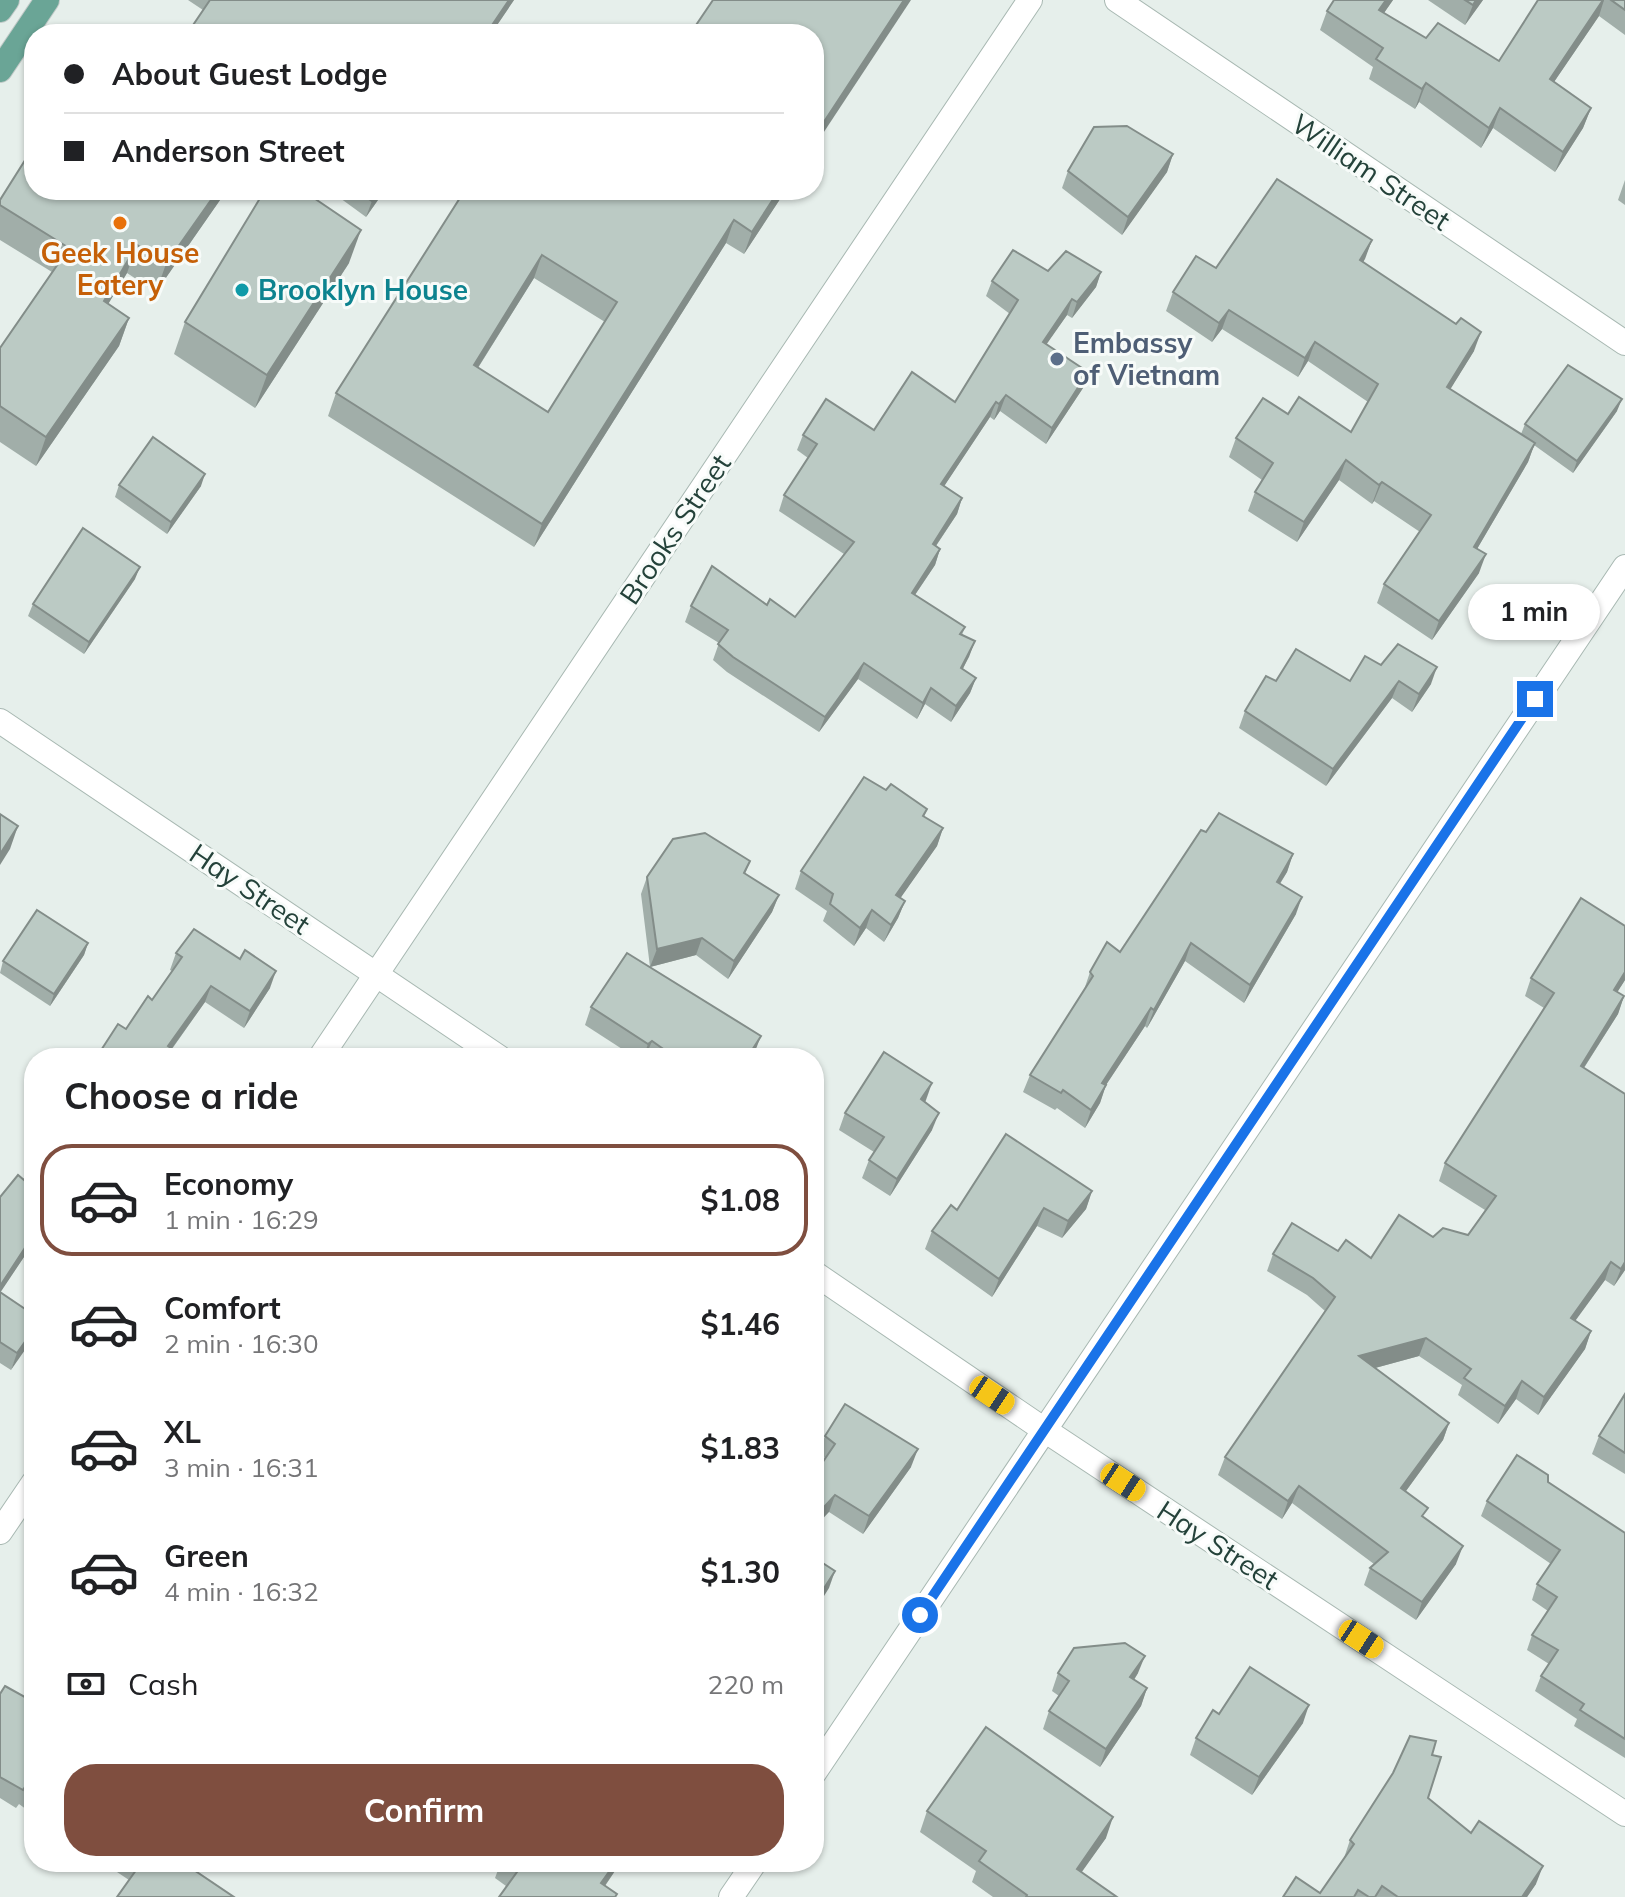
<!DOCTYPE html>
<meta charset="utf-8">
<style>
:root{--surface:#fff;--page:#f6f6f6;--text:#202124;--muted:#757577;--line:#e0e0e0;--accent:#7f4e3f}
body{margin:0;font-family:Mulish,sans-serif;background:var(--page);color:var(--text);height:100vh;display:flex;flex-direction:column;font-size:30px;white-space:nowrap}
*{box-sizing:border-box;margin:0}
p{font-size:26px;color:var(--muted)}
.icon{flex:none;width:44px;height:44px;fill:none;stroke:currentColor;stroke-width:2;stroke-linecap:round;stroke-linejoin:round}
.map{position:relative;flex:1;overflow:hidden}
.side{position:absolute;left:24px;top:1048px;width:800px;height:824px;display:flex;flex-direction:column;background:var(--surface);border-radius:32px;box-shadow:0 2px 6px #0004}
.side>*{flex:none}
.top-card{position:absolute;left:24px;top:24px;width:800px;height:176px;border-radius:32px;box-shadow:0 2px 6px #0004;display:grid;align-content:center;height:176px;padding:0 40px;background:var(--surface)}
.end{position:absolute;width:36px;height:36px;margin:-18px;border:10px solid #1a73e8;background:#fff;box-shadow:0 0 0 4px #fff}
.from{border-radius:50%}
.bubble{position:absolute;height:56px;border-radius:28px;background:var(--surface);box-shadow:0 2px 6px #0004;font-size:26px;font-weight:700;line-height:56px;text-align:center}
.car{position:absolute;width:24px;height:48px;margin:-24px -12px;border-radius:10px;box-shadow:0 0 6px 2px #0007;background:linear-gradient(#f5c518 24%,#345 0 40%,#f5c518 0 76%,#345 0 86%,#f5c518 0)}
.top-card b{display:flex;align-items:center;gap:28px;height:76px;font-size:30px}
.top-card b+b{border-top:2px solid var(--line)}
.top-card i{width:20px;height:20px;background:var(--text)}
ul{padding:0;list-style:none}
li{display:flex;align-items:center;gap:24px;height:112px;margin:0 16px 12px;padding:0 24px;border:4px solid transparent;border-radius:32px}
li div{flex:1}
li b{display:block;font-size:30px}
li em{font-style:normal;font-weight:700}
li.selected{border-color:var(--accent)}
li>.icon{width:72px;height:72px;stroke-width:1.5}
h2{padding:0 40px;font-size:36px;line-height:96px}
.pay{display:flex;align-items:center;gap:20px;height:88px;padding:0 40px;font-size:30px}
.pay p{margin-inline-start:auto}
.action{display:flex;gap:16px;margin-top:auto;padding:16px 40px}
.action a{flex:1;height:92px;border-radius:32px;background:var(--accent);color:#fff;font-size:32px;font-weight:700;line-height:92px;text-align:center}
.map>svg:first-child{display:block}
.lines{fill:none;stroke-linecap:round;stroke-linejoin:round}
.street-casing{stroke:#a8b8b2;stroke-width:26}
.primary-casing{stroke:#c2cac8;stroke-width:26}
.street{stroke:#fff;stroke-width:24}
.primary{stroke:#6aa596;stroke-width:24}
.wall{fill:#a1aea9;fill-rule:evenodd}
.shaded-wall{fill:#838d89}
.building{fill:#bbcac4;stroke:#838d89;stroke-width:2;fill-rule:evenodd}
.route{stroke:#1a73e8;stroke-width:10}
.food-dot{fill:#e8710a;stroke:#f7fbf9;stroke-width:3}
.culture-dot{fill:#0f9aa8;stroke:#f7fbf9;stroke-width:3}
.service-dot{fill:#5c6f8a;stroke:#f7fbf9;stroke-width:3}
.labels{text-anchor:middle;stroke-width:6;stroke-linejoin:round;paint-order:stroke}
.street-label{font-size:28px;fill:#24423a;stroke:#f7fbf9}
.food-label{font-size:28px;font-weight:bold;fill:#c56008;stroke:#f7fbf9}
.culture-label{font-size:28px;font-weight:bold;fill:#0d838f;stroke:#f7fbf9;text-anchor:start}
.service-label{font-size:28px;font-weight:bold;fill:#4e5e75;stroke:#f7fbf9;text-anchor:start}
</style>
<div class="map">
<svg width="1625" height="1897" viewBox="0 0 1625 1897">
<rect width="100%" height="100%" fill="#e6efeb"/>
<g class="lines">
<defs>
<g id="street">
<polyline points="1117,0 1625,343"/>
<polyline points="0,721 500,1058"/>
<polyline points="320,1058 1030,0"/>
<polyline points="814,1273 1043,1429 1625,1814"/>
<polyline points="0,1532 34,1482"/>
<polyline points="814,1773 1625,567"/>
<polyline points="731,1897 755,1862"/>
</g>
<g id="primary">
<polyline points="0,10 7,0"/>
<polyline points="0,70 47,0"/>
</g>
</defs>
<use href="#street" class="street-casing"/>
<use href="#primary" class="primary-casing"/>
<use href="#street" class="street"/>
<use href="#primary" class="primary"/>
</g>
<g class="wall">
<polygon points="188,0 514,0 491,34 187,34 203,10"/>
<polygon points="1334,0 1393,0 1384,13 1426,38 1499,61 1538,0 1625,0 1625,35 1599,16 1554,82 1591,108 1583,128 1555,172 1493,128 1481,148 1419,102 1415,109 1369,79 1373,67 1320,30 1327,11"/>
<polygon points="1428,0 1483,0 1465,25"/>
<polygon points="1173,154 1167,172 1122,235 1062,188 1068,171"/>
<polygon points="1625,180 1625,205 1618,200"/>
<polygon points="227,190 156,292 127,273 108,304 129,318 119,346 36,466 0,442 0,348 52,272 0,240 0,200"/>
<polygon points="329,190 385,190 366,217"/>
<path d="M465,190H786L744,254L726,243L534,547L328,416L336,393ZM534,278L605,322L548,412L478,368Z"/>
<polygon points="1372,240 1363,262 1474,351 1450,389 1521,434 1525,424 1617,411 1573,473 1534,445 1528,462 1477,549 1479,573 1432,640 1377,603 1384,584 1420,532 1374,501 1372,504 1339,480 1297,542 1248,511 1255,492 1262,480 1229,457 1236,438 1288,414 1351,432 1368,402 1308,361 1298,377 1222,329 1212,342 1166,311 1173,292 1216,268"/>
<polygon points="349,263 255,408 174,354 185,322"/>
<polygon points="1048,271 1101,272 1096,287 1072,318 1067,315 1046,344 1088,372 1083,388 1046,444 1000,411 994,420 990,417 944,486 962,498 957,514 936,546 940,549 935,565 915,595 965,627 962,635 975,641 963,669 976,678 970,693 951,722 925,704 917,719 858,679 819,732 727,672 713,660 719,643 685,622 691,606 767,605 795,617 844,554 779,511 784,495 808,458 797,450 803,435 874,430 955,402 1010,314 986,296 992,281"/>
<polygon points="119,485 201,486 167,534 115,497"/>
<polygon points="135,579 84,654 28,616 33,604"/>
<polygon points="1381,665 1431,684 1412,712 1392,698 1326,786 1239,728 1245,711 1276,681 1350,681"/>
<polygon points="886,790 927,809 924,817 943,828 937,846 900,898 905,901 898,918 884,942 866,928 854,946 823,921 827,911 795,889 801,871"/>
<polygon points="1206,832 1293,854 1287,872 1280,884 1296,914 1244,1003 1185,961 1147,1028 1145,1026 1106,1085 1100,1103 1085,1128 1057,1108 1055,1110 1023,1092 1030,1075 1084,990 1090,972 1120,952"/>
<polygon points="750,861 745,874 779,895 772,912 728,979 696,955 650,967 641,894 647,877"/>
<polygon points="1625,926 1625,980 1617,992 1624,996 1618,1014 1584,1068 1625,1270 1614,1286 1605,1280 1575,1320 1591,1331 1585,1349 1538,1415 1516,1399 1498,1424 1458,1395 1462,1385 1419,1356 1375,1368 1449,1423 1443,1440 1406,1491 1456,1564 1416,1620 1364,1585 1370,1568 1374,1564 1292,1503 1282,1519 1218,1475 1225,1457 1325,1311 1307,1295 1267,1271 1273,1254 1338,1251 1371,1258 1433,1237 1468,1235 1485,1210 1439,1181 1445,1163 1544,1008 1525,996 1531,978"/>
<polygon points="88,943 84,955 50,1006 0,973 3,961"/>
<polygon points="176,953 270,988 244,1028 205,1002 172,1049 126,1029 152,1000 172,971 170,970"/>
<polygon points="591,1007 754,1054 752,1058 636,1058 585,1025"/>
<polygon points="926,1100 925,1102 932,1130 890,1196 862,1178 869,1160 874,1152 839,1130 845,1113"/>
<polygon points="34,1165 34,1251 30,1248 0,1292 34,1315 11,1370 0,1363 0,1197 24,1180"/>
<polygon points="1092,1191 1086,1209 1062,1238 1037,1226 992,1297 925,1249 932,1231 957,1210"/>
<polygon points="1625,1394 1625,1474 1592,1454 1599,1436"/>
<polygon points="825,1436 911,1467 863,1534 829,1512 825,1458 819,1453"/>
<polygon points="1548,1482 1625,1533 1625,1758 1574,1726 1577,1719 1535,1691 1541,1676 1549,1664 1527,1650 1532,1635 1548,1611 1532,1600 1537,1584 1551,1564 1481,1516 1487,1501"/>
<polygon points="1058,1673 1138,1673 1134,1680 1147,1688 1141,1706 1100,1767 1043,1729 1049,1711 1059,1696 1052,1691"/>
<polygon points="0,1694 34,1702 34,1815 19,1804 16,1808 0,1798"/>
<polygon points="1219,1714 1303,1723 1252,1795 1190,1755 1196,1738"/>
<polygon points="1432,1755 1428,1798 1471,1833 1536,1884 1527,1897 1283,1897 1320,1893 1344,1858 1350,1840"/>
<polygon points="927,1811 1106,1838 1081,1872 1117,1897 993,1897 972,1882 976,1871 920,1832"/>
<polygon points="102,1862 182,1862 129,1880"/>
<polygon points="501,1862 621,1862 605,1886 617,1894 616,1897 499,1897 506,1886 495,1878"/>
</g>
<g class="shaded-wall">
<polygon points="509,0 514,0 491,34 486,34"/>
<polygon points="904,0 911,0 814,147 814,137"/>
<polygon points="1386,0 1393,0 1372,30 1379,10"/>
<polygon points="1476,0 1483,0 1465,25 1473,5"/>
<polygon points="1603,0 1604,0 1599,16 1543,98 1550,79"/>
<polygon points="1426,83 1419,102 1415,109 1422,89"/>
<polygon points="1500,108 1493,128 1481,148 1489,128"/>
<polygon points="1591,108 1583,128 1555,172 1563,152"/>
<polygon points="1173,154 1167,172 1122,235 1128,217"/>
<polygon points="218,190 227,190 156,292 166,264"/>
<polygon points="380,190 385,190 366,217 372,201"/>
<polygon points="779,190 786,190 744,254 752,232"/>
<polygon points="734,220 726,243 534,547 542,524"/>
<polygon points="361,230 349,263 255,408 267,375"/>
<polygon points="1372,240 1365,259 1353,279 1360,260"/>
<polygon points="137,245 127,273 93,329 104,301"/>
<polygon points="542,255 534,278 465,388 474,365"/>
<polygon points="1101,272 1096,287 1072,318 1077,302"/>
<polygon points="1072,299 1067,315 1037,358 1043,342"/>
<polygon points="1229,310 1222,329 1212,342 1219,323"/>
<polygon points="129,318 119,346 36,466 46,437"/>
<polygon points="1481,332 1474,351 1440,406 1447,387"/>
<polygon points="1315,342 1308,361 1298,377 1305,358"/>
<polygon points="1088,372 1083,388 1046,444 1052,428"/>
<polygon points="1006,395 1000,411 994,420 999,404"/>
<polygon points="1622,399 1617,411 1573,473 1577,461"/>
<polygon points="996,402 990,417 935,500 941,484"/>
<polygon points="1535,443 1528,462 1467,566 1474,547"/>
<polygon points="1346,460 1339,480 1297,542 1304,522"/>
<polygon points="205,474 201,486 167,534 171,522"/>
<polygon points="1382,482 1374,501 1372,504 1379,485"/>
<polygon points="962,498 957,514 927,559 933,544"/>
<polygon points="940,549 935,565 906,608 912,593"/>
<polygon points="1486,554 1479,573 1432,640 1439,621"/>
<polygon points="140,567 135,579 84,654 89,642"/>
<polygon points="975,641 969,657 955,683 961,668"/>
<polygon points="864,663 858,679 819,732 825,717"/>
<polygon points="1437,667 1431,684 1412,712 1419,694"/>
<polygon points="976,678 970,693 951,722 956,706"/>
<polygon points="1399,681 1392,698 1326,786 1333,769"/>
<polygon points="931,688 925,704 917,719 923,703"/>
<polygon points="18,826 10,849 0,865 0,854"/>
<polygon points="943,828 937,846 890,913 896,895"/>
<polygon points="1293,854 1287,872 1270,899 1277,882"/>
<polygon points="779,895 772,912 728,979 734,961"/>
<polygon points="1302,897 1296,914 1244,1003 1250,985"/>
<polygon points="905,901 898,918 884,942 891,925"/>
<polygon points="872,910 866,928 854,946 860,928"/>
<polygon points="702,938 696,955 650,967 657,949"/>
<polygon points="88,943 84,955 50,1006 54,994"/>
<polygon points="1191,943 1185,961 1147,1028 1154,1010"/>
<polygon points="276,971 270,988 244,1028 250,1011"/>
<polygon points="1625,972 1625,980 1608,1007 1614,990"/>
<polygon points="211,986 205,1002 165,1058 168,1046"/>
<polygon points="1624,996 1618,1014 1574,1083 1581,1066"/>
<polygon points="1151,1008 1145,1026 1096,1100 1102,1083"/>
<polygon points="761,1036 754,1054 752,1058 747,1058"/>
<polygon points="652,1041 645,1058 643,1058 648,1044"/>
<polygon points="932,1083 926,1100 914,1116 921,1099"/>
<polygon points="1106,1085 1100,1103 1085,1128 1091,1110"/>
<polygon points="939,1113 932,1130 890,1196 897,1179"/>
<polygon points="1092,1191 1086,1209 1062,1238 1068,1221"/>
<polygon points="1044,1208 1037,1226 992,1297 999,1279"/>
<polygon points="34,1234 30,1248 0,1293 0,1286"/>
<polygon points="1611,1262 1605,1280 1565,1335 1571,1318"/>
<polygon points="1625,1262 1625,1270 1614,1286 1621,1269"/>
<polygon points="34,1329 34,1337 11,1370 17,1353"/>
<polygon points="1591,1331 1585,1349 1538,1415 1544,1397"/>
<polygon points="1426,1338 1419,1356 1353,1374 1359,1356"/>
<polygon points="1522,1381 1516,1399 1498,1424 1505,1406"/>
<polygon points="1449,1423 1443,1440 1395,1506 1401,1488"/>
<polygon points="918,1449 911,1467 863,1534 869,1516"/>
<polygon points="1299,1486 1292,1503 1282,1519 1288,1501"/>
<polygon points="835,1495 829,1512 814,1528 814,1518"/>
<polygon points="1463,1546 1456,1564 1416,1620 1422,1602"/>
<polygon points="835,1571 829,1588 814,1612 814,1604"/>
<polygon points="1145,1656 1138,1673 1124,1695 1130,1677"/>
<polygon points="1147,1688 1141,1706 1100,1767 1106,1749"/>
<polygon points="1309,1705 1303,1723 1252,1795 1259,1777"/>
<polygon points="1113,1817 1106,1838 1069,1890 1077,1869"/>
<polygon points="616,1862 621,1862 597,1897 601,1883"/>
<polygon points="1543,1866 1536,1884 1527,1897 1522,1897"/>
</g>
<g class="building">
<polygon points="210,0 509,0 486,34 187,34"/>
<polygon points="713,0 904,0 814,137 814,34 690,34"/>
<polygon points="1334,0 1386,0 1379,10 1426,38 1438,23 1499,61 1538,0 1603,0 1550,79 1591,108 1563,152 1500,108 1489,128 1426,83 1422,89 1376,59 1383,48 1327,11"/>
<polygon points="1465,0 1476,0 1473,5"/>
<polygon points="1611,0 1625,0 1625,10"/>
<polygon points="1127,126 1173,154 1128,217 1068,171 1094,127"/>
<polygon points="34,146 34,190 218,190 166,264 137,245 104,301 129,318 46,437 0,406 0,348 69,248 0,205 0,200"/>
<polygon points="1277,179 1372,240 1360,260 1456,324 1461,318 1481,332 1447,387 1535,443 1474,547 1486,554 1439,621 1384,584 1431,515 1382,482 1379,485 1346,460 1304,522 1255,492 1273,463 1236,438 1263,398 1288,414 1299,397 1351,432 1378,384 1315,342 1305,358 1229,310 1219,323 1173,292 1196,256 1216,268"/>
<polygon points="265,190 302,190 361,230 267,375 185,322"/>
<polygon points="356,190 380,190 372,201"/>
<path d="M465,190H779L752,232L734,220L542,524L336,393ZM542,255L617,302L548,412L474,365Z"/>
<polygon points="1013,250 1048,271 1066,251 1101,272 1077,302 1072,299 1043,342 1088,372 1052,428 1006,395 999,404 996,402 941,484 962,498 933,544 940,549 912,593 965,627 960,634 975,641 961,668 976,678 956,706 931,688 923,703 864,663 825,717 733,657 718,644 728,630 691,606 712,566 767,605 770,599 795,617 854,542 784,495 817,444 803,435 826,399 874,430 912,372 955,402 1018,300 992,281"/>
<polygon points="1568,365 1622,399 1577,461 1525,424"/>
<polygon points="153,437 205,474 171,522 119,485"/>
<polygon points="83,528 140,567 89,642 33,604"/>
<polygon points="1398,644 1437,667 1419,694 1399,681 1333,769 1245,711 1266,676 1276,681 1296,649 1350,681 1365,656 1381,665"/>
<polygon points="864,777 886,790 891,784 927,809 923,816 943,828 896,895 905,901 891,925 872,910 860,928 830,904 833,894 801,871"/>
<polygon points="1219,813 1293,854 1277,882 1302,897 1250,985 1191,943 1154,1010 1151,1008 1102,1083 1106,1085 1091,1110 1063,1090 1061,1093 1030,1075 1093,976 1090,972 1107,942 1120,952 1201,830 1206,832"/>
<polygon points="0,814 18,826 0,854"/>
<polygon points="705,833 750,861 744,873 779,895 734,961 702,938 657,949 647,877 673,839"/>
<polygon points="1581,898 1625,926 1625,972 1614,990 1624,996 1581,1066 1625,1094 1625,1262 1621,1269 1611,1262 1571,1318 1591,1331 1544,1397 1522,1381 1505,1406 1464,1378 1471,1369 1426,1338 1359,1356 1449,1423 1401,1488 1428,1508 1422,1516 1463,1546 1422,1602 1370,1568 1388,1552 1299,1486 1288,1501 1225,1457 1335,1297 1313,1278 1273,1254 1292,1223 1338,1251 1346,1240 1371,1258 1399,1215 1433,1237 1443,1228 1468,1235 1496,1196 1445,1163 1554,993 1531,978"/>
<polygon points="37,910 88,943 54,994 3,961"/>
<polygon points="194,929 240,959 245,950 276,971 250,1011 211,986 168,1046 185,1058 96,1058 118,1024 126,1029 148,996 152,1000 182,957 176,953"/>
<polygon points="627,953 761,1036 747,1058 676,1058 652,1041 648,1044 591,1007"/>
<polygon points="884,1052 932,1083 921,1099 939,1113 897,1179 869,1160 884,1137 845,1113"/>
<polygon points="1006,1134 1092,1191 1068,1221 1044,1208 999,1279 932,1231 951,1205 957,1210"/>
<polygon points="34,1165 34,1234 0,1286 0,1197 18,1175 24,1180"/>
<polygon points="0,1292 34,1315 34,1329 17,1353 0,1342"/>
<polygon points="1625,1394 1625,1453 1599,1436"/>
<polygon points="845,1404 918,1449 869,1516 835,1495 814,1518 814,1475 835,1444 825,1436"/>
<polygon points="1517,1455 1548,1475 1548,1482 1625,1533 1625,1739 1580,1710 1584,1704 1541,1676 1558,1650 1532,1635 1557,1597 1537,1584 1560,1550 1487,1501"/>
<polygon points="814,1544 821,1549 815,1558 835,1571 814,1604"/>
<polygon points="1125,1643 1145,1656 1130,1677 1147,1688 1106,1749 1049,1711 1069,1681 1058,1673 1074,1648"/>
<polygon points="1250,1667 1309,1705 1259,1777 1196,1738 1213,1710 1219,1714"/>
<polygon points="5,1686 34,1702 34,1793 25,1787 23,1790 0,1777 0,1694"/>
<polygon points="986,1727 1113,1817 1077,1869 1117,1897 1026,1897 1027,1895 979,1861 986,1851 927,1811"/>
<polygon points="1410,1736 1436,1741 1432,1755 1441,1757 1428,1798 1471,1833 1479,1821 1543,1866 1522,1897 1398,1897 1382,1886 1375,1897 1369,1897 1358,1890 1354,1897 1283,1897 1296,1877 1320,1893 1354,1844 1350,1840 1393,1773"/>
<polygon points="134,1862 182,1862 234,1897 117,1897 139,1866"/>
<polygon points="503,1862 616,1862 601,1883 617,1894 615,1897 499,1897 517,1872"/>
</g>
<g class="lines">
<polyline class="route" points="920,1615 1535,699"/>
</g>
<circle class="food-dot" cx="120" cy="223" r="8"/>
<circle class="culture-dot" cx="242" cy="290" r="8"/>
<circle class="service-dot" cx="1057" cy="359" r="8"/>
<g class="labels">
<g class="street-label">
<text transform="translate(1371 172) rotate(34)" y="10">William Street</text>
<text transform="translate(675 529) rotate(-56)" y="10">Brooks Street</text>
<text transform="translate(250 889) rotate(34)" y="10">Hay Street</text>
<text transform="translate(1218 1545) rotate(33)" y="10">Hay Street</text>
</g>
<g class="food-label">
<text x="120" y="263">Geek House<tspan x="120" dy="32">Eatery</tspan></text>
</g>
<g class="culture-label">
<text x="258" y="300">Brooklyn House</text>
</g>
<g class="service-label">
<text x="1073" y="353">Embassy<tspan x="1073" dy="32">of Vietnam</tspan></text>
</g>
</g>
</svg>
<i class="end from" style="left:920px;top:1615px"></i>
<i class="end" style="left:1535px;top:699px"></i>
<div class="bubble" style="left:1468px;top:584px;width:132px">1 min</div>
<i class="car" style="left:992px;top:1395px;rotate:124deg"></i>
<i class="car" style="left:1123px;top:1482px;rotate:123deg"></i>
<i class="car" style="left:1361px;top:1639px;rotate:123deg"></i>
<div class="top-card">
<b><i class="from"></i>About Guest Lodge</b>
<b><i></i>Anderson Street</b>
</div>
<section class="side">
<h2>Choose a ride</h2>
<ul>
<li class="selected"><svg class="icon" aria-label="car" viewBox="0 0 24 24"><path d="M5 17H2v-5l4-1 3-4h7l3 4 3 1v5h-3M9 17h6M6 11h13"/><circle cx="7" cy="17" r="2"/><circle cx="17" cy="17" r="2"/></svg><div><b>Economy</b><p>1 min · 16:29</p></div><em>$1.08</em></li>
<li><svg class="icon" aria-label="car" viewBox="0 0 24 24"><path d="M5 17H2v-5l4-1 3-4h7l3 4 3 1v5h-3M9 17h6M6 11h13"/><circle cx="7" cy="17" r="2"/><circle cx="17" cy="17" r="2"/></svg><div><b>Comfort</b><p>2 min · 16:30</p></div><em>$1.46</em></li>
<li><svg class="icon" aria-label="car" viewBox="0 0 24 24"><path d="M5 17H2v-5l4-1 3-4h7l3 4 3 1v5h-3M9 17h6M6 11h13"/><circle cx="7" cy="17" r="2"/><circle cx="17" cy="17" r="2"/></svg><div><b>XL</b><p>3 min · 16:31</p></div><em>$1.83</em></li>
<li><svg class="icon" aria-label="car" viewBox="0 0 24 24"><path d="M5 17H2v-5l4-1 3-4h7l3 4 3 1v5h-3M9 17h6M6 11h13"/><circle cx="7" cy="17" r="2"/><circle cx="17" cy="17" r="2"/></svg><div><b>Green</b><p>4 min · 16:32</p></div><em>$1.30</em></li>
</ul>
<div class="pay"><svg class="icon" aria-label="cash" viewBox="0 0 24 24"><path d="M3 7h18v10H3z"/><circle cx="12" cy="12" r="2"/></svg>Cash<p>220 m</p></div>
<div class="action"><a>Confirm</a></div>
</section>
</div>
